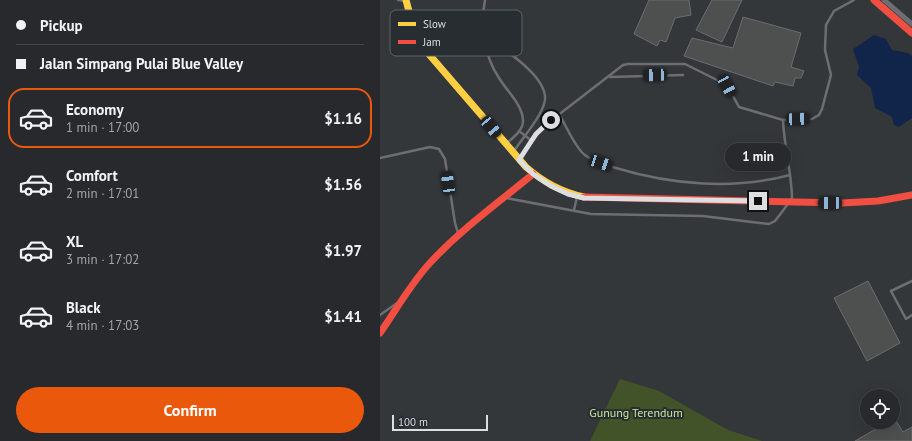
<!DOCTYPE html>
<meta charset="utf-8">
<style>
:root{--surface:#27292c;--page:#2f3134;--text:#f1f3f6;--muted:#a4a6a9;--line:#434548;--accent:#ea580c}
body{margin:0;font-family:"PT Sans",sans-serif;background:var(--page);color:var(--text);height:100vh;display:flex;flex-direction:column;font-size:15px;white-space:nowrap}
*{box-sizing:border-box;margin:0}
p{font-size:13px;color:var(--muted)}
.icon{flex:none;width:22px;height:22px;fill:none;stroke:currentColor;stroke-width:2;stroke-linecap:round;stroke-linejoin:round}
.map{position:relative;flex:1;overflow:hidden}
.side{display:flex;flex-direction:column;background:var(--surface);width:380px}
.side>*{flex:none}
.top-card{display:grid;align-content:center;height:88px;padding:0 16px;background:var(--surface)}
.fabs{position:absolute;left:480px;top:389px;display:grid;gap:8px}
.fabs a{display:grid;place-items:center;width:40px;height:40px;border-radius:50%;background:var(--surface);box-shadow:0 4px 16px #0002,0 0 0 1px var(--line);font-size:20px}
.scale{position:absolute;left:12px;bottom:10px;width:96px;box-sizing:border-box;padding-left:4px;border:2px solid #dcdee2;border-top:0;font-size:11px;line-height:14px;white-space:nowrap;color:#dcdee2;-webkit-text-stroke:3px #282d32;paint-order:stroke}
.end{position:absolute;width:18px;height:18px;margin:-9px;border:5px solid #dcdee2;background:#111;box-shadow:0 0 0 2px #111}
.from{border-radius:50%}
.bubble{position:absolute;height:28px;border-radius:14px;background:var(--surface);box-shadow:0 4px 16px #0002,0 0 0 1px var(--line);font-size:13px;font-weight:600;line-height:28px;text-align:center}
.car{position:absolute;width:12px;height:24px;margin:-12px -6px;border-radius:5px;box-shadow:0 0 3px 1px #0007;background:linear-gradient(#222 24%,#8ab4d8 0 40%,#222 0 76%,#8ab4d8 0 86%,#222 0)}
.top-card b{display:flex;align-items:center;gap:14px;height:38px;font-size:15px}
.top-card b+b{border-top:1px solid var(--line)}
.top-card i{width:10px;height:10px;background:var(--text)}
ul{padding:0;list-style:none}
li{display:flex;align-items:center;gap:12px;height:60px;margin:0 8px 6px;padding:0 8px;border:2px solid transparent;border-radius:16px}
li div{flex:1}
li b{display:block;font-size:15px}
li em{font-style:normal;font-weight:600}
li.on{border-color:var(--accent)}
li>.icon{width:36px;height:36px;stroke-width:1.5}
.primary-button{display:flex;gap:8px;margin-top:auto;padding:8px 16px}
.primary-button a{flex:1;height:46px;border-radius:24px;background:var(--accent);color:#fff;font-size:16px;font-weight:600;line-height:46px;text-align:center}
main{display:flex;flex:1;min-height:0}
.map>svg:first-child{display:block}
.green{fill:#435329}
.water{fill:#11254b}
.building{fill:#4e4f4f;stroke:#6c6c6d}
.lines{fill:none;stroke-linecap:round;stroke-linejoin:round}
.lane{stroke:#6c6e71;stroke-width:2.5}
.street{stroke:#6c6e71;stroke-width:5}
.slow{stroke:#ffcf43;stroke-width:7}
.jam{stroke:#f24e42;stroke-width:7}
.route{stroke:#dcdee2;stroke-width:5}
.labels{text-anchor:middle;stroke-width:4;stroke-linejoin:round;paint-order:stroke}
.park-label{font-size:12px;fill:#c9e996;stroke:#282d32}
.key{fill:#282d32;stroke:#5e6267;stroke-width:1}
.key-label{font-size:11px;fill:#dcdee2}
</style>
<main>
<section class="side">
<div class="top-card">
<b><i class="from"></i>Pickup</b>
<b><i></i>Jalan Simpang Pulai Blue Valley</b>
</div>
<ul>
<li class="on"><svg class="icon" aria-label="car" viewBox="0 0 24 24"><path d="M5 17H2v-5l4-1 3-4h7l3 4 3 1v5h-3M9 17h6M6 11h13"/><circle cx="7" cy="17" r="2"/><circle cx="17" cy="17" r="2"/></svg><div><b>Economy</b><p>1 min · 17:00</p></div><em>$1.16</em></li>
<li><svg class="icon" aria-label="car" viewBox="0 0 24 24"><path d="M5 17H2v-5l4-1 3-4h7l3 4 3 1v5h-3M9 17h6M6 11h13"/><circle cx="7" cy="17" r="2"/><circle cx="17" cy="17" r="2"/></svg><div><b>Comfort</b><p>2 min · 17:01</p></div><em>$1.56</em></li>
<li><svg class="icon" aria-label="car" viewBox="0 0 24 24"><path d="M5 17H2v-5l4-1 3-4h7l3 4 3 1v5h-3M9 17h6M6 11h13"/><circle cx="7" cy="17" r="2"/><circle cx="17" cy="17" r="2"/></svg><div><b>XL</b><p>3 min · 17:02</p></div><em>$1.97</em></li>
<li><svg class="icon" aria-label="car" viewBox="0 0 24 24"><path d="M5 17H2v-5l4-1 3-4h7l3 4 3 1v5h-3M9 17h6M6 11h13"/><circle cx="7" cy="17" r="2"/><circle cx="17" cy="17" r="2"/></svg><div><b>Black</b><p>4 min · 17:03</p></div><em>$1.41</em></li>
</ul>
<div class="primary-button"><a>Confirm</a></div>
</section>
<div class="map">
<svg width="532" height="441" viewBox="0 0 532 441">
<rect width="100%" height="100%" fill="#34373a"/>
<polygon class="green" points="240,379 279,391 348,430 382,441 210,441"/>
<polygon class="water" points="494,35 506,39 512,50 528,53 532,56 532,118 519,127 514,125 512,117 495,108 491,88 477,75 479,67 473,49"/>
<g class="building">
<polygon points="269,0 309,0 311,15 295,18 286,42 280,40 277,46 254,34"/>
<polygon points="332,0 362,0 342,42 316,30"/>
<polygon points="363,17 421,33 411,67 424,71 421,78 415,78 413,86 395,82 393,86 304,56 312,38 353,48"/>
<polygon points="488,281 520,343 487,361 454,298"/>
<polygon points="513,416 523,432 532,427 532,441 475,441 508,422 513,422"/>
</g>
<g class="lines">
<g class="lane">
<polyline points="18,0 25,1"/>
<path d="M105,0C100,25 104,56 119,78C126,90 143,105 143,121C143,130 134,137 127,143"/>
<path d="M105,36C122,48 173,79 164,104C160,119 143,137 134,151"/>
<polyline points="230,77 303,75"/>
<path d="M179,114C186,125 195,148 205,155C213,162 226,165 236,168C292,185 354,190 410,175"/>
<polyline points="403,120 432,119 439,115 442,109 451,75 445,50 446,25 454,11 474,0"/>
<polyline points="139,131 152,141"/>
<path d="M140,157L164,126L243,65L248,64H305L347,85L359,107L403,120C404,147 412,173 412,200"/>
<polyline points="0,158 50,147 59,149 65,159 75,223 78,233"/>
<polyline points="126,198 211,214 323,216 389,224 395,221 408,204"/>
<polyline points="194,210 197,197"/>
<polyline points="532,281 511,291 526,319 532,315"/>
<polyline points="0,315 17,303"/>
</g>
<polyline class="street" points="504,0 532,24"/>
<path class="slow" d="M26,0L34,30L47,52L146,167C163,182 181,192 204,197"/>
<g class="jam">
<polyline points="494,0 532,33"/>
<polyline points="204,197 462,203 498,201 532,195"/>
<path d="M0,333C16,310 30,285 49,264C80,230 118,203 153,174"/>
</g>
</g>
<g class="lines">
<polyline class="route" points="171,120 156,134 139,160 153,174 171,186 188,194 204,198 378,201"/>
</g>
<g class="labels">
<g class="park-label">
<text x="256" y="417">Gunung Terendum</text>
</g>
</g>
<rect x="10" y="10" width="132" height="46" rx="6" class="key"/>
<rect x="18" y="22" width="18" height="4" fill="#ffcf43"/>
<rect x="18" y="40" width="18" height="4" fill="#f24e42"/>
<g class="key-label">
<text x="43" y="28">Slow</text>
<text x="43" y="46">Jam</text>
</g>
</svg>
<div class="fabs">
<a><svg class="icon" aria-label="locate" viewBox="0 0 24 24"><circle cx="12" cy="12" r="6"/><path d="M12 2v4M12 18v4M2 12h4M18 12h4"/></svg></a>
</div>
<div class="scale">100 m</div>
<i class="end from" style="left:171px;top:120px"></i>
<i class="end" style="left:378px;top:201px"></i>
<div class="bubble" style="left:345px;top:143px;width:66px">1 min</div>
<i class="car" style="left:275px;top:75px;rotate:268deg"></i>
<i class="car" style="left:347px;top:86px;rotate:151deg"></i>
<i class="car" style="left:418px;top:119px;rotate:88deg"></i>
<i class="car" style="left:111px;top:127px;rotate:140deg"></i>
<i class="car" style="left:221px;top:163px;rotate:108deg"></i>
<i class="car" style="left:68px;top:183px;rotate:352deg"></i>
<i class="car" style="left:450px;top:203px;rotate:270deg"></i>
</div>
</main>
